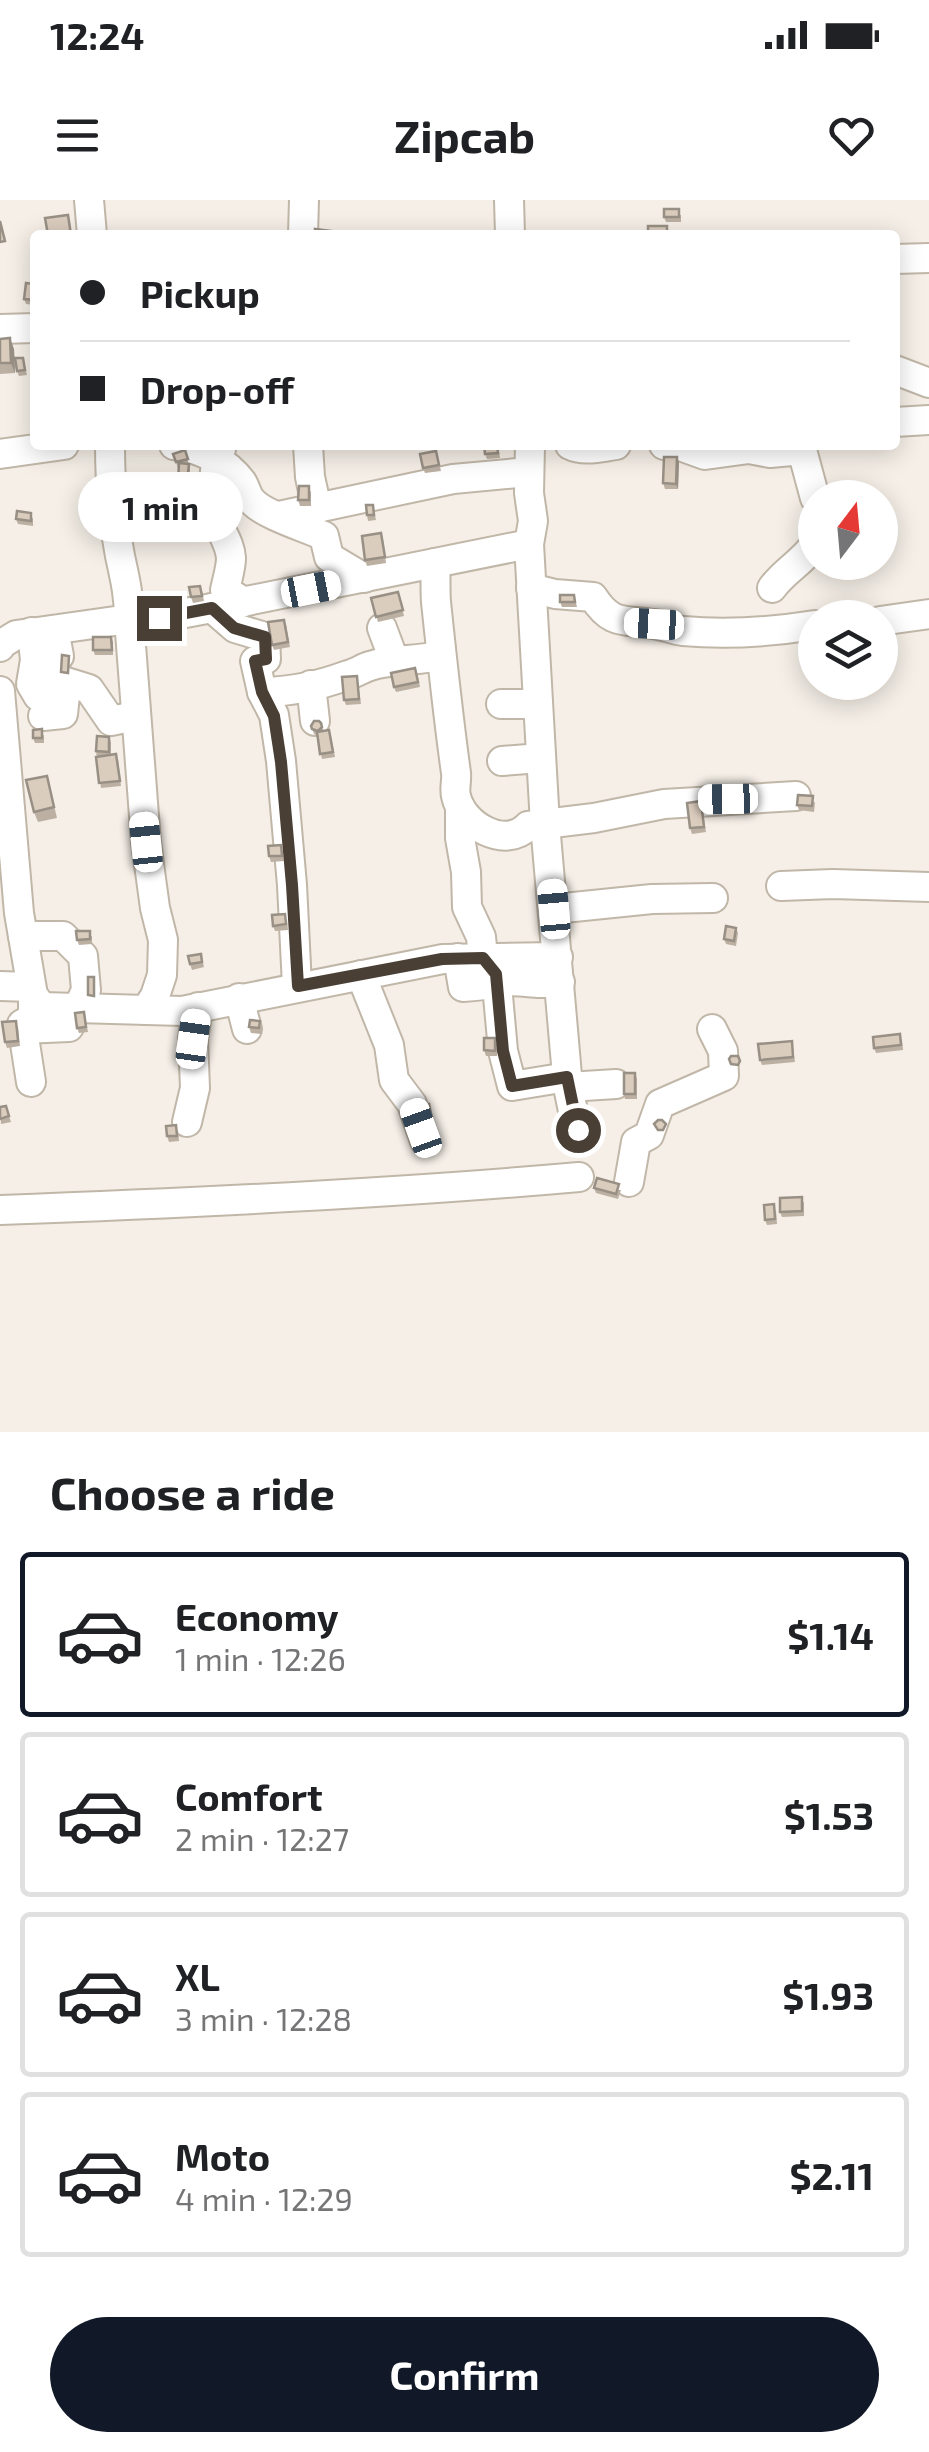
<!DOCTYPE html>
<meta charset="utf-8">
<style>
:root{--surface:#fff;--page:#f2f2f2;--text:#202124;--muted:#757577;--line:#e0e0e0;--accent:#111827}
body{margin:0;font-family:"Exo 2",sans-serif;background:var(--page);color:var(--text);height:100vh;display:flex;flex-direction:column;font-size:38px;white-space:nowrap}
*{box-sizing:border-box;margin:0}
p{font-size:32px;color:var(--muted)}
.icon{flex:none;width:55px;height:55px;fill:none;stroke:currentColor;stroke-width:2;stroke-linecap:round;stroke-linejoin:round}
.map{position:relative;height:1232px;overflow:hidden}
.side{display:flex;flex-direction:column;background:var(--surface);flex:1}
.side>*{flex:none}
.hud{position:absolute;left:30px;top:30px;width:870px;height:220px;border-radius:10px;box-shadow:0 5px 25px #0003;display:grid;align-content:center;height:220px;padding:0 50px;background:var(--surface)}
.needle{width:65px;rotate:16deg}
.buttons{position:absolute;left:798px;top:280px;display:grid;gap:20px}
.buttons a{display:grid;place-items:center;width:100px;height:100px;border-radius:50%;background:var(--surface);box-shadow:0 5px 25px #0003;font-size:50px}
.end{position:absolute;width:45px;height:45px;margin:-22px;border:12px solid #493f35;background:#fff;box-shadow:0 0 0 5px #fff}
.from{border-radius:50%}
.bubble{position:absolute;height:70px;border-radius:35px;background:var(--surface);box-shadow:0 5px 25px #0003;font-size:32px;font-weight:700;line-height:70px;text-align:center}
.car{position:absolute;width:30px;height:60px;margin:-30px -15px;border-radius:12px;box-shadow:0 0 8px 2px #0007;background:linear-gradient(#fff 24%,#345 0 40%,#fff 0 76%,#345 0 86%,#fff 0)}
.hud b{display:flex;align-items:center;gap:35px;height:95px;font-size:38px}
.hud b+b{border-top:2px solid var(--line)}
.hud i{width:25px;height:25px;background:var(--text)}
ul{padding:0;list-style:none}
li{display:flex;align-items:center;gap:30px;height:165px;margin:0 20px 15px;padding:0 30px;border:5px solid var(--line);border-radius:10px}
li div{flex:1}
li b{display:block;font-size:38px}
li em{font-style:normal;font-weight:700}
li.active{border-color:var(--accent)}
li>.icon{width:90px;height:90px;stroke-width:1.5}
h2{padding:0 50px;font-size:45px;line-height:120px}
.primary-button{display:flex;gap:20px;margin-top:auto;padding:20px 50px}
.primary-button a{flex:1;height:115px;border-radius:60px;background:var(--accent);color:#fff;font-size:40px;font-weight:700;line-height:115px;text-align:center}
.status{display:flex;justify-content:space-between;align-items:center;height:70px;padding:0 50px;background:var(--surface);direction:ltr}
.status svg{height:28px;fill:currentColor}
header{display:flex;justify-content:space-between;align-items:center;height:130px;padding:0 50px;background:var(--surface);font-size:45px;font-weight:700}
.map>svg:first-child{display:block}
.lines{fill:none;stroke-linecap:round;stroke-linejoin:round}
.minor-casing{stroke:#c1b7a8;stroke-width:32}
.minor{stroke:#fff;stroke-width:28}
.wall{fill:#bcb0a3}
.shaded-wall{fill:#999085}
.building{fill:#dbcdbe;stroke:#999085;stroke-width:2.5}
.route{stroke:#493f35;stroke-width:12}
</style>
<div class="status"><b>12:24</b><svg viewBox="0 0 49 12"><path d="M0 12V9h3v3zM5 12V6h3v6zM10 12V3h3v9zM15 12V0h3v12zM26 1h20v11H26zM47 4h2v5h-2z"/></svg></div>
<header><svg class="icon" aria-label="menu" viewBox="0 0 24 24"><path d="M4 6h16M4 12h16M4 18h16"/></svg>Zipcab<svg class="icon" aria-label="heart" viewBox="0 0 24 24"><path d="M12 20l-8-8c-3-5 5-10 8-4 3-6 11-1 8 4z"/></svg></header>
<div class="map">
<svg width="929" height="1232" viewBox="0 0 929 1232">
<rect width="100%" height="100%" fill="#f5efe7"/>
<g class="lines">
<defs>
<g id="minor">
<polyline points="89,0 92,35"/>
<polyline points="509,0 510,35"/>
<polyline points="303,35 304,0"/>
<polyline points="895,59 929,58"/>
<polyline points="0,129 35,128"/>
<polyline points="895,170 929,183"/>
<polyline points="895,222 929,220"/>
<path d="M110,245C110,282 113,320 120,356C125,379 129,395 129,419L159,418L212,408L529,344L533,321L529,293L530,245"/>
<path d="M174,245C199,248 226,260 242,282C246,288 247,297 253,302C265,315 307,328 324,336L329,357L364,378"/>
<polyline points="308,245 310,277 317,309"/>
<path d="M570,245C584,252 601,247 616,245"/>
<polyline points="664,245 680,246 705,255 749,249 770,253 802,250 815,298"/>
<path d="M221,249C214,264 211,296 215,313C218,329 230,341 231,358C231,368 227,380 225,390L244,402"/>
<polyline points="0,254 64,245"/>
<polyline points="279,316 453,279 529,272"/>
<polyline points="529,344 545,624 568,887 577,930"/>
<path d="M435,363C436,376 435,389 436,402C442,459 448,516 456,573C457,580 454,589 456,596C462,625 505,650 528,626L594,618L664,604L796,596"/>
<path d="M531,388L555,394L593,397C612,426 623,419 653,424C663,425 673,430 683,431C728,435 771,432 815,425"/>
<path d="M772,388C785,370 803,362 815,344"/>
<polyline points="212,408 235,428 265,437 266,459 255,461 262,492 274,515 281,561 292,685 297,786"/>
<polyline points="880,421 929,414"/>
<polyline points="382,428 394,460"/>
<polyline points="54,430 59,456 51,462 60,480"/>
<polyline points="32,432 35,460 31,484 38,496 65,495 63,514 43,516"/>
<polyline points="0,447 0,445 16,435 129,419 146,642 155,708 163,740 162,775 155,796 146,810"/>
<polyline points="311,485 315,521"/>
<polyline points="54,490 60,480 89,489 111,521 135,516"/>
<polyline points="0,491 19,713 33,795 42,807 182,811 443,759 558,757"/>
<path d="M262,492C291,492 321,485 348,475C356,473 363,468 370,466C394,458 418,462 441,455"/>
<polyline points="501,504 538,504"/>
<polyline points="502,561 541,558"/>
<polyline points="460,607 460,638 466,672 467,707 481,737 483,757 496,774 503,851 512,886 567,877"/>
<polyline points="781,686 833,684 929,687"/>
<polyline points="554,709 652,699 713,698"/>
<polyline points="23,736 63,736 83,756 86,790 78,808"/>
<path d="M458,758L463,787C477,786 490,785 503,782C521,779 540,786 560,782"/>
<polyline points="361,775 389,845 394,880 412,904 425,941"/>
<polyline points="0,786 31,787"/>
<polyline points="239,798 247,829"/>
<polyline points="23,829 69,827"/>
<polyline points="31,882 22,824 33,818 33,795"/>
<polyline points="568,887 616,884"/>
<polyline points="187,922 195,888 193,839 198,807"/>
<polyline points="629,982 636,942 649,935 660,904 724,876 723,851 712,829"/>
<path d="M0,1010C193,1003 387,994 579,977"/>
</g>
</defs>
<use href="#minor" class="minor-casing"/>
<use href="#minor" class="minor"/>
</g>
<g class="wall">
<polygon points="681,15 681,22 666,22 664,17"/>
<polygon points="35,84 35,105 26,104 24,99"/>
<polygon points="0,139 14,149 15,173 0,174"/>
<polygon points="23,158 27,175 19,176 17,171"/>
<polygon points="498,245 500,258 487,259 485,254"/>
<polygon points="185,250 190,269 189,288 180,287 178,282 179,267 178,268 173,254"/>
<polygon points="436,251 441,271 425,273 423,268"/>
<polygon points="677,257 679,262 678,289 665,289 663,283"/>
<polygon points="311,291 311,306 300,306 298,300"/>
<polygon points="373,305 376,320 368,321 367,315"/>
<polygon points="33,318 33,326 18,324 16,319"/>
<polygon points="383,339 386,363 367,366 365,360"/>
<polygon points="202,391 204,401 193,403 191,397"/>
<polygon points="398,392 404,416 378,422 371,398"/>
<polygon points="574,395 577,407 562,407 560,402"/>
<polygon points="286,425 290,447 274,450 272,445"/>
<polygon points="111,437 113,442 113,455 95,455 93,450"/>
<polygon points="417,473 420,487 396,492 394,487"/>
<polygon points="357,476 361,504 346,505 344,500"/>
<polygon points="311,526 322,527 324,531 331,536 335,557 322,559 317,536 314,534"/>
<polygon points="44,535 44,543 35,543 33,538"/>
<polygon points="109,537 111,542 111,555 118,559 121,586 101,588 96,551"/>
<polygon points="47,576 57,618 38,622 34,612"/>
<polygon points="701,601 706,632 692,634 690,628"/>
<polygon points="815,602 814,612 799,610 797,605"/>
<polygon points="281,645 284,661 271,662 269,656"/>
<polygon points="287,719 288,730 275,731 273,726"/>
<polygon points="736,728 738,733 736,746 726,744 724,739"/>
<polygon points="92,736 92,744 79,745 77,740"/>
<polygon points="201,754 204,767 192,770 190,764"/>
<polygon points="84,812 88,832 79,833 77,828"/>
<polygon points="18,826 20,846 7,848 5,842"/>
<polygon points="262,826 261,834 251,833 249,827"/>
<polygon points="902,839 903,850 876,853 874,848"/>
<polygon points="792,841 795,862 762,865 760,860"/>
<polygon points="497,843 497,856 486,856 484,850"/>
<polygon points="635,873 637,879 637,899 625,899 624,894"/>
<polygon points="429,904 433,919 421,922 420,917"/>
<polygon points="6,906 11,922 1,924 0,907"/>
<polygon points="178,930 179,941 169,942 167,936"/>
<polygon points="594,988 621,990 618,999 596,993"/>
<polygon points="804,1002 804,1016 782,1017 780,1012"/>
<polygon points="776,1010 777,1024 767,1025 765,1020"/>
</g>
<g class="shaded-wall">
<polygon points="10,138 14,149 15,173 11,163"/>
<polygon points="677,257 679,262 678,289 676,284"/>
</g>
<g class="building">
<rect x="664" y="9" width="15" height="8"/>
<polygon points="68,15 71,35 48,35 45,18"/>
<polygon points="0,21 5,41 0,42"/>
<rect x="648" y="26" width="19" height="9"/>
<polygon points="315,29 340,32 340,35 315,35"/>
<polygon points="26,83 35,84 35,100 24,99"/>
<polygon points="10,138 11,163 0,163 0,139"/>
<polygon points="15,158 23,158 25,170 17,171"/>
<polygon points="32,203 35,203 35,227 33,227"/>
<polygon points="484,245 497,245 498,253 485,254"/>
<polygon points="185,250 188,259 176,262 173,254"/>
<polygon points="436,251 439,265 423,268 420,254"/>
<polygon points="664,257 677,257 676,284 663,283"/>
<polygon points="179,263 189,264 187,283 178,282"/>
<polygon points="299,286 309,286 309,300 298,300"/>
<polygon points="366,305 373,305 374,315 367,315"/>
<polygon points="17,311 31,313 31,321 16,319"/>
<polygon points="381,333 385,357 365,360 362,336"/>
<polygon points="200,386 202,396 191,397 189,387"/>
<polygon points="398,392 403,410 376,417 371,398"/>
<polygon points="560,395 574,395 575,402 560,402"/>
<polygon points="284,420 288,442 272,445 268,422"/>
<polygon points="93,437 111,437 112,450 93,450"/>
<polygon points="62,455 69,456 68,473 61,472"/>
<polygon points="415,468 418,482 394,487 391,473"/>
<polygon points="357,476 359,499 344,500 342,477"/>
<polygon points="314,521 319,521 321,523 322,527 318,531 312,529 311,526"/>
<polygon points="42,529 42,538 33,538 33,530"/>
<polygon points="329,530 333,552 320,554 317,532"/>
<polygon points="97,536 109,537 109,552 96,551"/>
<polygon points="116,554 120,581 99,583 96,557"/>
<polygon points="47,576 54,607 34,612 26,580"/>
<polygon points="798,595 813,596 812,606 797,605"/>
<polygon points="701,601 704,627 690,628 687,603"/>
<polygon points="281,645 282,656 269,656 268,646"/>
<polygon points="285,714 286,724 273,726 272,715"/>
<polygon points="726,726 736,728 734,741 724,739"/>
<polygon points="76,731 90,731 90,739 77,740"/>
<polygon points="201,754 202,762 190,764 188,756"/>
<polygon points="88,777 94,777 94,796 88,795"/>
<polygon points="84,812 86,827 77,828 75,813"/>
<polygon points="250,820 260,821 259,828 249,827"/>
<polygon points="16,821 18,841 5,842 2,822"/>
<polygon points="900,834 901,845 874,848 873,837"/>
<polygon points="484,838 495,838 495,851 484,850"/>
<polygon points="792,841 793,857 760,860 758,844"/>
<polygon points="731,856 738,856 740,861 738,865 731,864 729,859"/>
<rect x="624" y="873" width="11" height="21"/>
<polygon points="429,904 431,914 420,917 417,907"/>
<polygon points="6,906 9,916 0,919 0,907"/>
<polygon points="658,920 662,920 666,924 663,930 658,930 654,924"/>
<polygon points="176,925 177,936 167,936 166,926"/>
<polygon points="597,978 619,984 616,994 594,988"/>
<polygon points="802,997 802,1011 780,1012 780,998"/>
<polygon points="774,1004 775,1019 765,1020 764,1005"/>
</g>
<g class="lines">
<polyline class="route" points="159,418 212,408 234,428 265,437 266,459 255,461 262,492 274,516 281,562 292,685 298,786 442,759 483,758 496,774 503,851 512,886 567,877 578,930"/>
</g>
</svg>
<div class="buttons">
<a><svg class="needle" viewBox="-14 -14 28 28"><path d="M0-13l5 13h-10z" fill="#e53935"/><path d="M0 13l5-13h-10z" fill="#757577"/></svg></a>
<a><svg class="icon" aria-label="layers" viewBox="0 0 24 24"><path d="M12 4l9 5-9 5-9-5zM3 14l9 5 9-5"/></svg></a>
</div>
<i class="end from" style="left:578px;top:930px"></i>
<i class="end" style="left:159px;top:418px"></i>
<div class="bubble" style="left:78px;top:272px;width:165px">1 min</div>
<i class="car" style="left:311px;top:389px;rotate:79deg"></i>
<i class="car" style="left:654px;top:424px;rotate:273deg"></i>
<i class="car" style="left:728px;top:599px;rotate:269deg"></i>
<i class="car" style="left:146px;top:642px;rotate:354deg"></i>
<i class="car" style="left:554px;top:709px;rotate:355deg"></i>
<i class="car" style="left:193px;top:839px;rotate:8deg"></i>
<i class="car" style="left:421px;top:928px;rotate:340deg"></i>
<div class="hud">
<b><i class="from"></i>Pickup</b>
<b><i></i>Drop-off</b>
</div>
</div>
<section class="side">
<h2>Choose a ride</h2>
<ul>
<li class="active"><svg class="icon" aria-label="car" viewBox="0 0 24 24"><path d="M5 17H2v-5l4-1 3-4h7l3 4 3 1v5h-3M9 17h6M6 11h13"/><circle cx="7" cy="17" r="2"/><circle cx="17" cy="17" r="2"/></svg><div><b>Economy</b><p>1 min · 12:26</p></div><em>$1.14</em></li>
<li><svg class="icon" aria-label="car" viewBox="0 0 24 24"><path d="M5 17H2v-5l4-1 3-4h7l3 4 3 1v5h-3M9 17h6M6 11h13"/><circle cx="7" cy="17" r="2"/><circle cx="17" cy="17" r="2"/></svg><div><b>Comfort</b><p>2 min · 12:27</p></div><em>$1.53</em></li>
<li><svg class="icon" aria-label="car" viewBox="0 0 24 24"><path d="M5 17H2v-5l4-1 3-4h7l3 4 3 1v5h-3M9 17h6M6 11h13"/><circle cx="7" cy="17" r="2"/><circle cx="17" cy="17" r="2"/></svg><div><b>XL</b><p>3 min · 12:28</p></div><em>$1.93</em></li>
<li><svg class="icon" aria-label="car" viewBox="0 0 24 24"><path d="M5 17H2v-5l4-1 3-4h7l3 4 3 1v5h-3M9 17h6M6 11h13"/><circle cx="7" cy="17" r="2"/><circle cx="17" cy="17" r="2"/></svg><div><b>Moto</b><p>4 min · 12:29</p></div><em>$2.11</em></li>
</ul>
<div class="primary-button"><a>Confirm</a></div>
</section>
